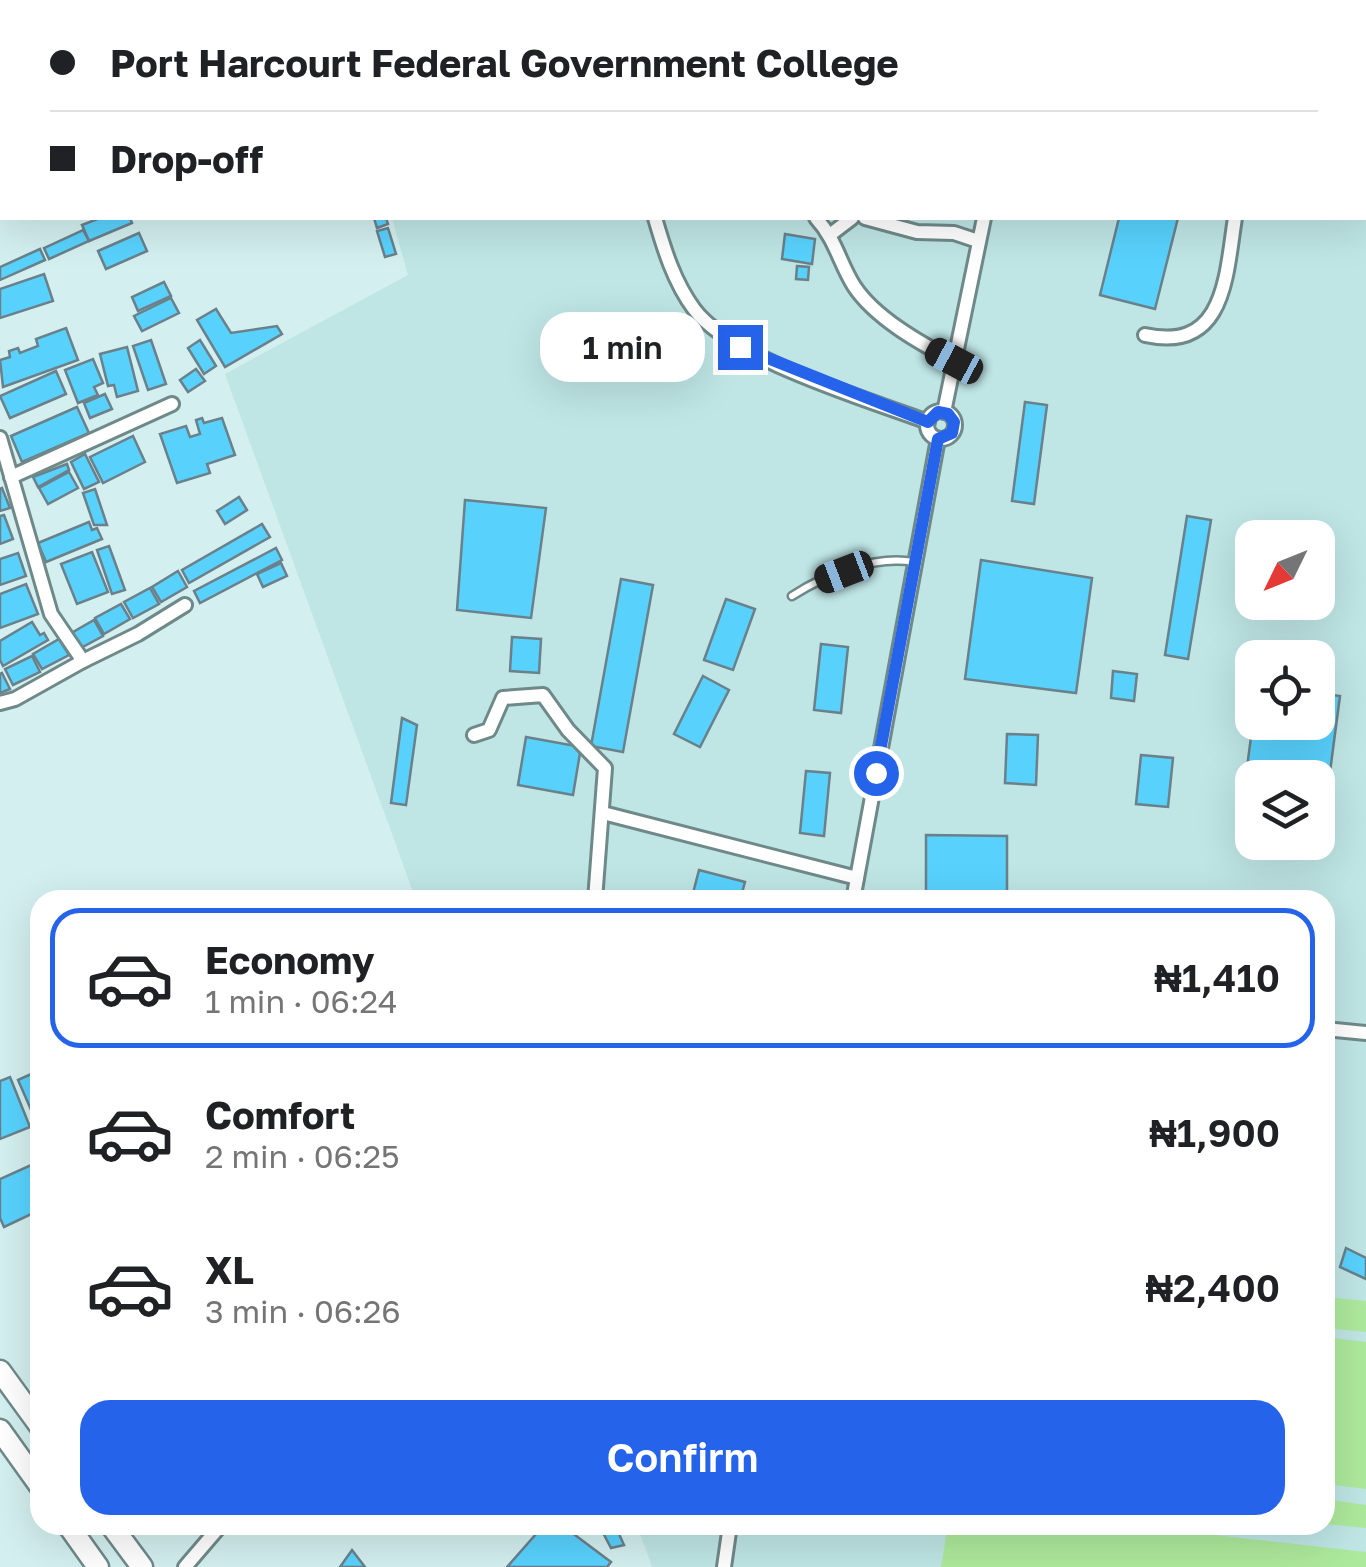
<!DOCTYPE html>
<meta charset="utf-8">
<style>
:root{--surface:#fff;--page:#f2f2f2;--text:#202124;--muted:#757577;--line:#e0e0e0;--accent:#2563eb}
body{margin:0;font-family:"Golos Text",sans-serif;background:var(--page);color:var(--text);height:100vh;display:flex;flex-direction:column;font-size:38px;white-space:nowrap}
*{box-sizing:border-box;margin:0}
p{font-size:32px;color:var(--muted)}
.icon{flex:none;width:55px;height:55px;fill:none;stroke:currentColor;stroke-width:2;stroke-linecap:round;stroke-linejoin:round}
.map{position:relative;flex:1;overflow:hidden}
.details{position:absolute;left:30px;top:890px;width:1305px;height:645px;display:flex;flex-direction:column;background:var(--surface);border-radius:30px;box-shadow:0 10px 40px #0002}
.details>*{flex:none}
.banner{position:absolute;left:0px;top:0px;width:1368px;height:220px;box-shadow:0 10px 40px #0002;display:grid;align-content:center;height:220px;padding:0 50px;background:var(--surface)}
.needle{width:65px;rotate:227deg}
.buttons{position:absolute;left:1235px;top:520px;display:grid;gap:20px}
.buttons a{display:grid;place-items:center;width:100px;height:100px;border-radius:20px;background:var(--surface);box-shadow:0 10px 40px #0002;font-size:50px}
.end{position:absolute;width:45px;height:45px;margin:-22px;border:12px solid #2563eb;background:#fff;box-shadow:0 0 0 5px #fff}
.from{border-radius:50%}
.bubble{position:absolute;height:70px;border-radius:30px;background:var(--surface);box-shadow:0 10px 40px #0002;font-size:32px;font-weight:600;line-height:70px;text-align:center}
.car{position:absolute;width:30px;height:60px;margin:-30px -15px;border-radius:12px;box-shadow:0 0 8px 2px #0007;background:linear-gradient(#222 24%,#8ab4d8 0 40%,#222 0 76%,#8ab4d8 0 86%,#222 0)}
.banner b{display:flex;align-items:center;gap:35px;height:95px;font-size:38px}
.banner b+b{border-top:2px solid var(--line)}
.banner i{width:25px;height:25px;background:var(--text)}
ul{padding:18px 0 0;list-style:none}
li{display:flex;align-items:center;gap:30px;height:140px;margin:0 20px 15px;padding:0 30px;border:5px solid transparent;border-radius:30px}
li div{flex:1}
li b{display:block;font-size:38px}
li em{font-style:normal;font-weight:600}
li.active{border-color:var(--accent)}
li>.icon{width:90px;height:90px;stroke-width:1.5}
.primary-button{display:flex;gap:20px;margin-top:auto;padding:20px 50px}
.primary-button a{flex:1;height:115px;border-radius:30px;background:var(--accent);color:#fff;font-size:40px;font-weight:600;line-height:115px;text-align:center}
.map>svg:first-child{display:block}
.built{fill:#bfe5e5;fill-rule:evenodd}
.green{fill:#ade99c}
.building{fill:#58d2fd;stroke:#6a808a;stroke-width:2.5}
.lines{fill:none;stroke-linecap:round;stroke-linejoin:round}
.lane-casing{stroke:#6f8989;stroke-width:11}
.street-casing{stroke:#6f8989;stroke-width:18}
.primary-casing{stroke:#6f8989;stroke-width:25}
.lane{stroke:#fff;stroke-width:6}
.street{stroke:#fff;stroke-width:12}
.primary{stroke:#fff;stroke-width:20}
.route{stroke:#2563eb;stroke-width:12}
</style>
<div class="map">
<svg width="1366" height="1567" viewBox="0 0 1366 1567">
<rect width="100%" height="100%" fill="#d3efef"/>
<path class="built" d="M275,0H1366V1567H652L637,1525H1325V900H416L225,374L408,275L392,218H1365V2ZM1252,538H1318V602H1252ZM1252,658H1318V722H1252ZM1252,778H1318V842H1252Z"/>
<g class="green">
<polygon points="1325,1297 1366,1301 1366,1332 1325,1328"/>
<polygon points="1325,1337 1366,1342 1366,1489 1325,1484"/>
<polygon points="1325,1499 1366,1505 1366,1528 1325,1524"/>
<polygon points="948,1525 1127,1525 1366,1552 1366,1567 941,1567"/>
</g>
<g class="building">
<polygon points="327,0 367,0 368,2 329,2"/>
<polygon points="100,218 130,218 132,223 89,241 82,225"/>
<polygon points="374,218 386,218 388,224 377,228"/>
<polygon points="1119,218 1178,218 1155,309 1100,295"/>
<polygon points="388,228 396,254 385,257 377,231"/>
<polygon points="83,230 89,241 49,259 44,248"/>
<polygon points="139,233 147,251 106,269 98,251"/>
<polygon points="785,234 815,239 812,264 782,259"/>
<polygon points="40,249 45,260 0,280 0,267"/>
<polygon points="797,266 809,267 808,280 796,279"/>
<polygon points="44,274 53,301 0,318 0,289"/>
<polygon points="164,282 171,296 138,311 132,297"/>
<polygon points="171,298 179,313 142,331 134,316"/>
<polygon points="216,309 231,333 277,326 282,334 225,367 197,320"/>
<polygon points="66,328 78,360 3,387 0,360 10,357 9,351 18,348 20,353 38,346 36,339"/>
<polygon points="151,340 166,384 148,390 133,346"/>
<polygon points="200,340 216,366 204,374 188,348"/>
<polygon points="127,347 138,391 117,397 114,385 108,386 100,354"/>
<polygon points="93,359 103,383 94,387 98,395 78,403 65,370"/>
<polygon points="196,369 205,381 188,392 180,380"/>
<polygon points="56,371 66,394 10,418 0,396"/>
<polygon points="105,394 112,409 90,418 84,403"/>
<polygon points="1025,402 1047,405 1034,504 1012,501"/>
<polygon points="77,407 89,433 22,462 11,436"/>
<polygon points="202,418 204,423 222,418 235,455 207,464 210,473 177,483 160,434 186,426 190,437 200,434 196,420"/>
<polygon points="133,436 145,462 103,483 90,457"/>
<polygon points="85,454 99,482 84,489 71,462"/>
<polygon points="67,464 69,470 38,487 33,477"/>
<polygon points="69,472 78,488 48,504 39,488"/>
<polygon points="2,488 10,508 0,511 0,489"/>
<polygon points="95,489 107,525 94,525 83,493"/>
<polygon points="239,497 247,510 225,524 217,511"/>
<polygon points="465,500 546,508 531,618 457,610"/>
<polygon points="4,515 13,539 0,544 0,516"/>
<polygon points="1187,516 1211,520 1188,659 1165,655"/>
<polygon points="89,522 92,530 97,528 102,539 46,562 38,543"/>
<polygon points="262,524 270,537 189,583 182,570"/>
<polygon points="109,546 125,590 112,594 97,550"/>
<polygon points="276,548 282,560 200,603 194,591"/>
<polygon points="92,552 108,592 77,604 61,564"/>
<polygon points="18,553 26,576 0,585 0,559"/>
<polygon points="981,560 1092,578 1076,693 965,679"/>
<polygon points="281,563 287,576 263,587 257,574"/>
<polygon points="178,571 187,587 161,602 152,587"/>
<polygon points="621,579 653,585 623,752 591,746"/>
<polygon points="26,584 38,614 0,628 0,594"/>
<polygon points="150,588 159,604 133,618 124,602"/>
<polygon points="726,599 755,609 733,670 704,660"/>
<polygon points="121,604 130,619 104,634 95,618"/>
<polygon points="94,620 103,636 77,650 68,635"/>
<polygon points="32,622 40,635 44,633 48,640 3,666 0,660 0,641"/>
<polygon points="512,637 541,639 539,673 510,671"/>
<polygon points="59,639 69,655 42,669 33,654"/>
<polygon points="821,644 848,647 841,713 814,710"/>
<polygon points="32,656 40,672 13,685 5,669"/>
<polygon points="1113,671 1137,674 1134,701 1111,698"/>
<polygon points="2,673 10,689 0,693 0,674"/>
<polygon points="703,676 729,690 700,747 674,734"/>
<polygon points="1318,693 1340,696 1328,787 1318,785 1318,778 1246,775 1253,722 1318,722"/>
<polygon points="402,718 417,725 406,805 391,803"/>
<polygon points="1007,734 1038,735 1036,785 1005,783"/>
<polygon points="526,737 581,747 573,795 518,785"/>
<polygon points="1141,755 1173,758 1168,807 1136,804"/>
<polygon points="806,771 830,773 824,836 800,833"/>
<polygon points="926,835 1007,836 1007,896 926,895"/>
<polygon points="699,870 745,882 740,900 705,900 692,897"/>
<polygon points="40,1070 40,1127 39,1128 18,1080"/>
<polygon points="10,1077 30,1127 0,1139 0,1081"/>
<polygon points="38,1162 40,1210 4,1227 0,1218 0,1179"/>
<polygon points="1346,1248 1366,1258 1366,1279 1340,1267"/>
<polygon points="544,1525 563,1526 611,1562 607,1567 507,1567"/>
<polygon points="599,1525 615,1525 624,1545 611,1548"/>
<polygon points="352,1550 365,1567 340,1567"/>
</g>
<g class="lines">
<defs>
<path id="lane" d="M792,596C826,574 875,555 914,562"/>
<g id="street">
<polyline points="635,0 636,2"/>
<polyline points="685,0 686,2"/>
<polyline points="593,2 595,0"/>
<polyline points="1026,2 1027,0"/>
<polyline points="1365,83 1366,78"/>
<polyline points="1365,184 1366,184"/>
<path d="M655,218C664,249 674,282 694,309C731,359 867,399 928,422"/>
<path d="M816,218C836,240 839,262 854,286C875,318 920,343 954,361"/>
<polyline points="865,218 917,232 954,233 978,241"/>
<polyline points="831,234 852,218"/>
<path d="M1145,335C1226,353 1226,274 1235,218"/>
<circle cx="941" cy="425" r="14"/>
<polyline points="944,412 984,218"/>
<polyline points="0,438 51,614 83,661 138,634 185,605"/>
<polyline points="11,477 172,404"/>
<polyline points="0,703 15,699 83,661"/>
<polyline points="474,735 489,730 503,698 543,695 568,730 605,768 595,900"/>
<polyline points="603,813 857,878"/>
<polyline points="853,900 938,439"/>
<polyline points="1325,1029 1366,1033"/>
<polyline points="185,1567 221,1525"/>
<polyline points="724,1567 730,1525"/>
</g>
<g id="primary">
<polyline points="0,1371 40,1426"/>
<polyline points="0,1430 40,1486"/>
<polyline points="68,1525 98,1567"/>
<polyline points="111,1525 142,1567"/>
</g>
</defs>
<use href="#lane" class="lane-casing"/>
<use href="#street" class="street-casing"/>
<use href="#primary" class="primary-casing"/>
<use href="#lane" class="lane"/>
<use href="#street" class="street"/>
<use href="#primary" class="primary"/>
</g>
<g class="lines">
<polyline class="route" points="740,347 928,422 938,412 948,414 954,422 952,433 938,439 876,773"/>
</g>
</svg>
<div class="buttons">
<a><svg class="needle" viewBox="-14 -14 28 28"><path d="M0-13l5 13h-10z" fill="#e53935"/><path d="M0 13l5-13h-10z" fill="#757577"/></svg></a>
<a><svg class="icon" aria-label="locate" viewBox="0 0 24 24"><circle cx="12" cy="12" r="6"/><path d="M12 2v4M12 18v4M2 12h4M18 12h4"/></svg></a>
<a><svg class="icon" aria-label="layers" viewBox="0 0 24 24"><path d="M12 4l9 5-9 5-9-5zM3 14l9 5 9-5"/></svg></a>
</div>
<i class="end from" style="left:876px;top:773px"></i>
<i class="end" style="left:740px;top:347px"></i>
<div class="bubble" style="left:540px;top:312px;width:165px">1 min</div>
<i class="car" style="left:954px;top:361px;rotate:298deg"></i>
<i class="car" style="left:844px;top:572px;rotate:249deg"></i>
<div class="banner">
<b><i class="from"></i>Port Harcourt Federal Government College</b>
<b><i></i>Drop-off</b>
</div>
<section class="details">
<ul>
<li class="active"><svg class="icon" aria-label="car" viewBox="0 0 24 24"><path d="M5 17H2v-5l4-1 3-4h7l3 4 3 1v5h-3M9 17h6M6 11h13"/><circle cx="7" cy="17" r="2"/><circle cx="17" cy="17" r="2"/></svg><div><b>Economy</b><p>1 min · 06:24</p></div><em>₦1,410</em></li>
<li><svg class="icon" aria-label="car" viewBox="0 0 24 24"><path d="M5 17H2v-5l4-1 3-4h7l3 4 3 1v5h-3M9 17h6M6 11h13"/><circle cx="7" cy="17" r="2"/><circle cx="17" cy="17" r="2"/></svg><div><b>Comfort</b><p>2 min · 06:25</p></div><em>₦1,900</em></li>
<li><svg class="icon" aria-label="car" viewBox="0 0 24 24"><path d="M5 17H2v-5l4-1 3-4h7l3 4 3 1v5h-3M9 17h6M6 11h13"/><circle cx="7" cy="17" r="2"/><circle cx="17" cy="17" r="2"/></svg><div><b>XL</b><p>3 min · 06:26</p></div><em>₦2,400</em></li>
</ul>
<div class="primary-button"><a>Confirm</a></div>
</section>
</div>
